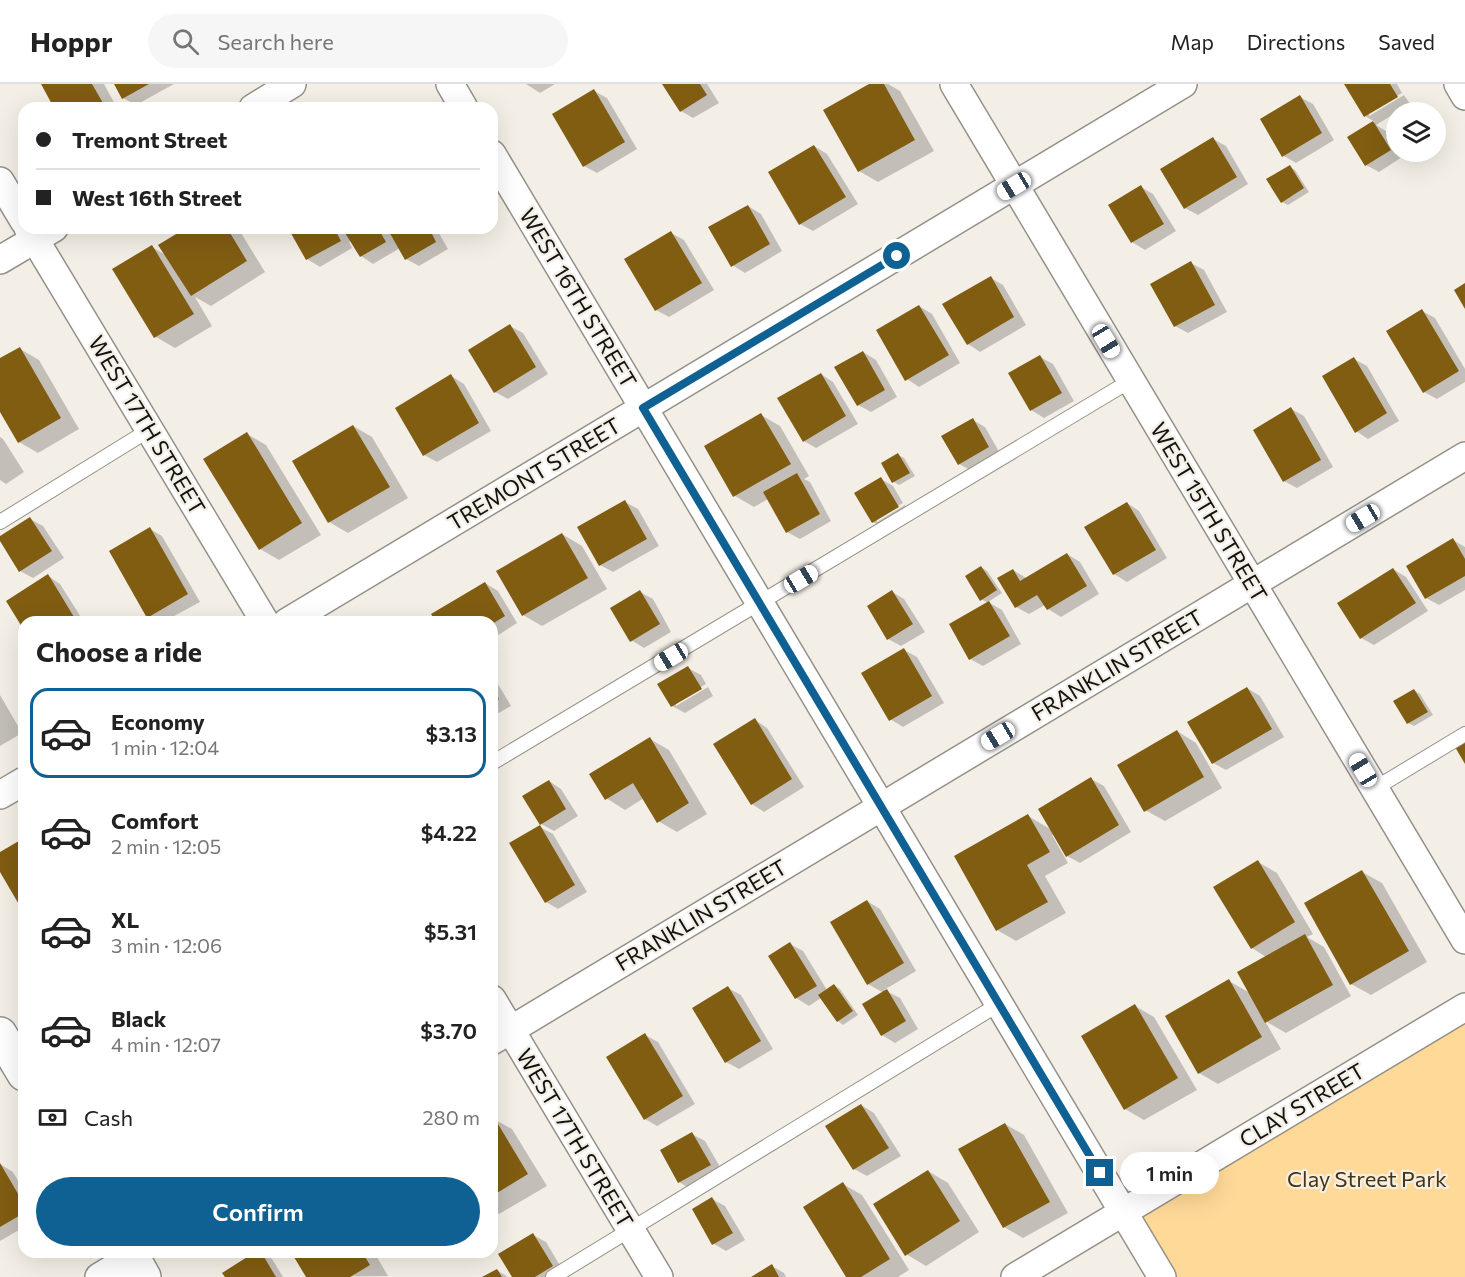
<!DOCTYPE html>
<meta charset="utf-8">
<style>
:root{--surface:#fff;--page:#f6f6f6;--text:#222;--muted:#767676;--line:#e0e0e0;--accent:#106193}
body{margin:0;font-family:Commissioner,sans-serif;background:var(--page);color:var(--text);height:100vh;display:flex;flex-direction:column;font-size:22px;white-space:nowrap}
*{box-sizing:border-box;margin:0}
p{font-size:20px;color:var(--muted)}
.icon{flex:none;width:33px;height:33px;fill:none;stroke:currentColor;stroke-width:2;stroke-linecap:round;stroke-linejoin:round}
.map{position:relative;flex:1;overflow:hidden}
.side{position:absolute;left:18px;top:532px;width:480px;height:642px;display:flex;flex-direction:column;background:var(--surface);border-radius:18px;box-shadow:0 6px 24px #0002}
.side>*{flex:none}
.banner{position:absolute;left:18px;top:18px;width:480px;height:132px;border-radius:18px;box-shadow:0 6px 24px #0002;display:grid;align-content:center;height:132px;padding:0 18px;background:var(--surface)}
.tools{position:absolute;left:1386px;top:18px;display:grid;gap:12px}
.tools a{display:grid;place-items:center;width:60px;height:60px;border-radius:50%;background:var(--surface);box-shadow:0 6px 24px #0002;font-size:30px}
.end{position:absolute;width:27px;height:27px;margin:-14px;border:8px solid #106193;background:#fff;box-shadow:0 0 0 3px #fff}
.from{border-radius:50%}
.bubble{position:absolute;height:42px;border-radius:21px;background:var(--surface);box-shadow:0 6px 24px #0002;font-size:20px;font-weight:600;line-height:42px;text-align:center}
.car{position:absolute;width:18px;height:36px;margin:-18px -9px;border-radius:8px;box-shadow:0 0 4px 2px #0007;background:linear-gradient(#fff 24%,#345 0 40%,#fff 0 76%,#345 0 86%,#fff 0)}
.banner b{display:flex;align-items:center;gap:21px;height:57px;font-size:22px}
.banner b+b{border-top:2px solid var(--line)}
.banner i{width:15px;height:15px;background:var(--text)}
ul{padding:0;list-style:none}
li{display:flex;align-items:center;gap:18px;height:90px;margin:0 12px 9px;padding:0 6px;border:3px solid transparent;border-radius:18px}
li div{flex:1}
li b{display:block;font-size:22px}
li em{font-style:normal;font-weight:600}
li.selected{border-color:var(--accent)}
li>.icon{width:54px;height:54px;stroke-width:1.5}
h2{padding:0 18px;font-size:27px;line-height:72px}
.pay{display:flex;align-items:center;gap:15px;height:66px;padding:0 18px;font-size:22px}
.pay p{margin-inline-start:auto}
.cta{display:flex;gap:12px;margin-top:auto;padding:12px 18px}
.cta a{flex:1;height:69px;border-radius:36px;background:var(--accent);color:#fff;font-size:24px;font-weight:600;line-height:69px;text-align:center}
header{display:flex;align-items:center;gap:36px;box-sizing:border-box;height:84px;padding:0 30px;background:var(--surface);border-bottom:2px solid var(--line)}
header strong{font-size:28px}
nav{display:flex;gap:33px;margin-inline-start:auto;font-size:21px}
.search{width:420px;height:54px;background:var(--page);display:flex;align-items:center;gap:15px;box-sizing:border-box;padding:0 21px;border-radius:33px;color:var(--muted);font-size:22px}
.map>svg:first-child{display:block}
.green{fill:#ffd998}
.shadow{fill:#0003}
.building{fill:#815d12}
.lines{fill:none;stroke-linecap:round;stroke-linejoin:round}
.service-casing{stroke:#959189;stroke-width:16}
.minor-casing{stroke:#959189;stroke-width:30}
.secondary-casing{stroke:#959189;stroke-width:36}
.service{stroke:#fff;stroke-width:14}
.minor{stroke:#fff;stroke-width:27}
.secondary{stroke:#fff;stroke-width:33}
.route{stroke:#106193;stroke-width:8}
.labels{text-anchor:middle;stroke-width:4.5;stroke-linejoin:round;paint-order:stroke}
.street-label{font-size:22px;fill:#14120f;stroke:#f4efe6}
.park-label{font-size:22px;fill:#49340e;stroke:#f4efe6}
</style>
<header>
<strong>Hoppr</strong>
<div class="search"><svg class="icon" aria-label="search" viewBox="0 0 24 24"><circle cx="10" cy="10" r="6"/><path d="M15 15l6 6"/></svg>Search here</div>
<nav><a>Map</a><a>Directions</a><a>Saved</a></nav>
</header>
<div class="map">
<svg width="1465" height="1193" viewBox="0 0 1465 1193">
<rect width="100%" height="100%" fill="#f4efe6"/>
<polygon class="green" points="1465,923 1465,1193 1162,1193 1124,1128"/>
<g class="shadow">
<polygon points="42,0 104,0 117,24 56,24"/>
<polygon points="115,0 174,0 136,21 123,14"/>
<polygon points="526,0 555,0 540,9"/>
<polygon points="664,0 707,0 719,19 693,34 681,27"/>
<polygon points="873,0 888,0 900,7 934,67 878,98 859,87"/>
<polygon points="1346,0 1397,0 1402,9 1369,29 1369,32 1404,11 1410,20 1376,41 1386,47 1396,64 1396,68 1399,68 1402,73 1379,88 1366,81 1349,54 1375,38 1365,32"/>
<polygon points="594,7 607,14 637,65 597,89 584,82"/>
<polygon points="1300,13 1313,20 1334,56 1296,79 1284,72"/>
<polygon points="1213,55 1226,62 1248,100 1198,131 1185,124"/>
<polygon points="814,62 827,70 858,120 813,147 800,140"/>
<polygon points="1290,83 1295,86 1309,108 1288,121 1282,118"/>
<polygon points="1141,103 1153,110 1176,147 1145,166 1132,158"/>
<polygon points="748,122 761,130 782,167 745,189 732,181"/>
<polygon points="188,144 238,144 265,188 211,222 195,213 212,242 175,264 156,253 115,186 152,163 167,172"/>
<polygon points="289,144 436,144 448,165 419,182 406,175 400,164 373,180 361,172 352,157 349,158 352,164 320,183 307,175"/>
<polygon points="671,149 684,156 714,206 669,233 656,226"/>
<polygon points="1191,179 1204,186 1227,228 1188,249 1175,242"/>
<polygon points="991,194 1003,201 1026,241 980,268 968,260"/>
<polygon points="919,222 932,230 960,279 919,303 907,295"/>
<polygon points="1422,227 1435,234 1465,285 1465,298 1437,315 1424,308"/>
<polygon points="510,242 523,249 548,290 508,315 495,308"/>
<polygon points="20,265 39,276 79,345 38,369 19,358 0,325 0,276"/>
<polygon points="863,268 876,276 897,313 871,328 858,321"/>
<polygon points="1040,273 1053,280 1074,317 1044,334 1031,326"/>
<polygon points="1354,275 1367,282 1399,337 1368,355 1356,347"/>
<polygon points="821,290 833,298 858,340 816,364 804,357"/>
<polygon points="451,292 464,300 491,347 437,378 424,371"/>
<polygon points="1291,325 1304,332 1333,383 1297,404 1284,397"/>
<polygon points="761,331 780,342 809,392 804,395 810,398 831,437 800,455 787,448 768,415 754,423 735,412"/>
<polygon points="973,336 985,343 1001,371 972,387 959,380"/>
<polygon points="353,342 372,353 408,414 348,449 329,438"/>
<polygon points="247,350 266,361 321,451 279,476 260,465"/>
<polygon points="0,353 3,355 24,388 6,400 0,396"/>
<polygon points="898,371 904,374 915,392 899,401 894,398"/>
<polygon points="881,395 893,402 903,419 877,434 877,438 905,421 910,431 885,445 873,438"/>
<polygon points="625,418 638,425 659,462 613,488 600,481"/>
<polygon points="1127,419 1139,427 1167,474 1127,498 1114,490 1086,443"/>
<polygon points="30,435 43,442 64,474 33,494 20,487 0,454"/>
<polygon points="150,445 162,452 200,518 163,538 158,538 148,533"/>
<polygon points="562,450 582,462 607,505 542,542 523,531"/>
<polygon points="1453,456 1465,463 1465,506 1439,521 1426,514"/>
<polygon points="1067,470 1080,478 1099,510 1061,533 1048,525 1045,521 1029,530 1016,523 1013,486 1026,494"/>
<polygon points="981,483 987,487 1002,509 988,518 1002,526 1021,560 983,582 970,575 988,519 981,515"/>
<polygon points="1393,485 1406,493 1428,527 1374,561 1361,554"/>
<polygon points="48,492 60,500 84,538 24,538 23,542 8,517"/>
<polygon points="485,499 498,507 517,539 492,555 492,538 438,538 433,531"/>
<polygon points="640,508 653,515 671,548 644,564 631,556"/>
<polygon points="892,508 904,515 925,548 901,562 888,555"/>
<polygon points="904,566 917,573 944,619 903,643 890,635"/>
<polygon points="688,584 701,591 706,600 676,618 676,622 708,603 713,612 685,629 672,622"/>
<polygon points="492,590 511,622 492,633"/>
<polygon points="1247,604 1260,612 1284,653 1226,686 1213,679"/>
<polygon points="1414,606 1420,610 1433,631 1414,642 1408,639"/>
<polygon points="0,611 22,649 0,662"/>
<polygon points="755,636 767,644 804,703 764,728 752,720"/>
<polygon points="1177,647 1196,659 1222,704 1165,737 1145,726"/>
<polygon points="650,655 669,666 707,730 677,748 658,737 644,714 625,726 606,714"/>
<polygon points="1091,695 1104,702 1131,748 1080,779 1067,772 1054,750 1052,751 1068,779 1045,792 1066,829 1016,857 997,846 956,773 1028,732 1052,746"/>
<polygon points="549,697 561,705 578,732 554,747 541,740"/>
<polygon points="540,743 553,750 587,808 558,825 546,818"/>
<polygon points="1258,778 1277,789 1313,850 1307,853 1324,863 1351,912 1286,949 1265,937 1281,965 1218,1000 1199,989 1229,897 1250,909 1266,873 1252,864"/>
<polygon points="1362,788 1382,799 1427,878 1371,911 1351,900"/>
<polygon points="867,817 880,825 916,887 884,906 900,914 918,945 895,959 882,951 884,909 868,900"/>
<polygon points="790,860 803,867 827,906 835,902 840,905 858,931 843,941 838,937 821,914 809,922 796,914"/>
<polygon points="728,904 741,911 773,965 739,985 726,978"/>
<polygon points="1135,922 1154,933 1197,1006 1144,1036 1125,1025"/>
<polygon points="645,951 658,958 695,1020 657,1042 645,1035"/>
<polygon points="861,1021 874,1029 901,1072 867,1092 854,1085"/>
<polygon points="492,1034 512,1045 547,1102 499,1130 492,1126"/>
<polygon points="1005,1040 1024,1051 1068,1129 1023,1154 1004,1143"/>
<polygon points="692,1050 705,1057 723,1088 692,1106 679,1098 662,1067"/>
<polygon points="0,1080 13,1088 24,1107 24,1143 0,1157"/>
<polygon points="928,1087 948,1099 979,1148 926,1182 906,1170"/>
<polygon points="843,1100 862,1111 909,1186 898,1193 848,1193"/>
<polygon points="712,1115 725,1122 745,1156 726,1167 714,1160"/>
<polygon points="533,1151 546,1158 565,1190 560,1193 513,1193"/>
<polygon points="261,1168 272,1175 283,1193 226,1193"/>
<polygon points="292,1168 374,1168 388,1192 308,1193"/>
<polygon points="772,1182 784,1189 786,1193 754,1193"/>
<polygon points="497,1186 508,1193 485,1193"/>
</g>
<g class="building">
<polygon points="41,0 92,0 103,19 94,24 54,24"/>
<polygon points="114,0 149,0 122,15"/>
<polygon points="662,0 700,0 707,11 680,28"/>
<polygon points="869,0 884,0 915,56 858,88 823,26"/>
<polygon points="1344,0 1390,0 1398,13 1364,33"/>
<polygon points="594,5 625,58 583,83 552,30"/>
<polygon points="1300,11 1322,49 1282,73 1260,35"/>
<polygon points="1373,37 1391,66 1365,82 1347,53"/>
<polygon points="1213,53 1237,93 1184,125 1160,85"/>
<polygon points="814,61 846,113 799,141 768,88"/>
<polygon points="1290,81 1304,104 1281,119 1266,95"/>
<polygon points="1141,101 1164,140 1131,159 1108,121"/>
<polygon points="748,121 770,160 731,183 708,143"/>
<polygon points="186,144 227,144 247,177 191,212 158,161"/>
<polygon points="288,144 334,144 341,157 306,176"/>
<polygon points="342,144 378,144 386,158 360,173"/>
<polygon points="387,144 429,144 436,158 405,176"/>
<polygon points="671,147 702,199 655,227 624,175"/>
<polygon points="152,161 194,230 154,254 112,185"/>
<polygon points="1191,177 1215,221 1174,243 1150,200"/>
<polygon points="991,192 1014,233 967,261 942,220"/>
<polygon points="1465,199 1465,225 1454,206"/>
<polygon points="919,221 949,271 905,297 876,246"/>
<polygon points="1422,225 1459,287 1423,309 1386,247"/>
<polygon points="510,240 536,283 494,309 468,266"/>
<polygon points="20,263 61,334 18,359 0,328 0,274"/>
<polygon points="863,267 885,306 857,322 834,283"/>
<polygon points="1040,271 1062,309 1030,327 1008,289"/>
<polygon points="1354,273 1387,329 1355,349 1322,292"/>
<polygon points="821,289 846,332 803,358 777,314"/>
<polygon points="451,290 479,339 423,372 395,324"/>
<polygon points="1291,323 1321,376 1283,398 1253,346"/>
<polygon points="761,329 791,380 733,413 704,362"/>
<polygon points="973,334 989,363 958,381 941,352"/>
<polygon points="353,341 390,403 328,439 292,377"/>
<polygon points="247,348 302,439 259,466 203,375"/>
<polygon points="898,369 910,389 892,399 881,379"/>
<polygon points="797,389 820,430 786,449 763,408"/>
<polygon points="881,393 899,423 872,439 854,409"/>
<polygon points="625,416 647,455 599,482 577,443"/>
<polygon points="1127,418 1156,466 1113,491 1084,443"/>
<polygon points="30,433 52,467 19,488 0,457 0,452"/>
<polygon points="150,443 188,510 147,534 109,467"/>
<polygon points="562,449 588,494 522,532 496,487"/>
<polygon points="1453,454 1465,475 1465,492 1425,515 1406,482"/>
<polygon points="1067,469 1087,502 1047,526 1037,511 1015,524 997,494 1013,485 1020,497"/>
<polygon points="981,482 997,506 980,517 965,492"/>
<polygon points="1393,484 1416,519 1360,555 1337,519"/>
<polygon points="48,490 77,538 34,538 32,536 24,538 22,543 6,517"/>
<polygon points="485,498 505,532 492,540 492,538 436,538 431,530"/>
<polygon points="640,506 660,540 630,558 610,524"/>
<polygon points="892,506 913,540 887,556 867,522"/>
<polygon points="989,517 1010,552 969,576 949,540"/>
<polygon points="904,564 932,612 889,637 861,589"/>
<polygon points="688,582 702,605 671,623 657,600"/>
<polygon points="492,603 499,615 492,619"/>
<polygon points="1247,603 1272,645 1212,680 1187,638"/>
<polygon points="1414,605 1428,628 1407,640 1393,617"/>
<polygon points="755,634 792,695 751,721 713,660"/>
<polygon points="1177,646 1204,693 1144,728 1117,681"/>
<polygon points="650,653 689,719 657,739 633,699 605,716 589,690"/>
<polygon points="1465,657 1465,680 1455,663"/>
<polygon points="1091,693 1119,741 1066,773 1038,725"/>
<polygon points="549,696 566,725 540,741 522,712"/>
<polygon points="1028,730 1050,768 1027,781 1048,818 996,847 954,772"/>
<polygon points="540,741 575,801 545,819 509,759"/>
<polygon points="24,754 24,829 0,788 0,768"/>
<polygon points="1258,776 1295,838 1251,865 1213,803"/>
<polygon points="1362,786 1409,867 1350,901 1304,819"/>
<polygon points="867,816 904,879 867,901 830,838"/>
<polygon points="1305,850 1333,901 1265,939 1237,888"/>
<polygon points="790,858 817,902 795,915 768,872"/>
<polygon points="1229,895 1262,953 1198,990 1165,932"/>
<polygon points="834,900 853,927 837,938 818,911"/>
<polygon points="728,902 761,957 725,979 692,924"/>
<polygon points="887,905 906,937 881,952 862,920"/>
<polygon points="1135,920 1178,994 1124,1026 1081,952"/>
<polygon points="645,949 683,1012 644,1036 606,973"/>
<polygon points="861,1020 889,1064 853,1086 825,1042"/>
<polygon points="492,1030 528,1090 492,1112"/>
<polygon points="1005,1039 1050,1118 1003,1144 958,1065"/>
<polygon points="692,1048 711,1081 678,1099 660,1066"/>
<polygon points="0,1079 24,1120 24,1129 0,1143"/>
<polygon points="928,1086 960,1137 905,1172 873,1120"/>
<polygon points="843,1098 890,1175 861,1193 846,1193 803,1123"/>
<polygon points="712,1113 733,1149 712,1161 692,1125"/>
<polygon points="533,1149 553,1182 535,1193 512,1193 498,1170"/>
<polygon points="255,1168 261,1168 276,1193 225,1193 222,1189"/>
<polygon points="291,1168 362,1168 370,1181 350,1193 306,1193"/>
<polygon points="772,1180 779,1193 751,1193"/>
<polygon points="497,1185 502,1193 482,1193"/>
</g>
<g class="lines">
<defs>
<g id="service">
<polyline points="0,438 149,346"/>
<polyline points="492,679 1130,297"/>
<polyline points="1374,705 1465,650"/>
<polyline points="553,1193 999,920"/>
</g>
<g id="minor">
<polyline points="450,0 464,24"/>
<polyline points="954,0 1465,856"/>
<polyline points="1458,0 1465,12"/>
<polyline points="253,24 292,0"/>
<polyline points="492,70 1162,1193"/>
<polyline points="0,97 24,137"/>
<polyline points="28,144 265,538"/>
<polyline points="0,176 54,144"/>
<polyline points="287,538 1183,0"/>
<polyline points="0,711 24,697"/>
<polyline points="492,915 659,1193"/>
<polyline points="492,957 1465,372"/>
<polyline points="99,1193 140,1168"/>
<polyline points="1015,1193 1465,923"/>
</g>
<g id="secondary">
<polyline points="0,950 24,990"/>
<polyline points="130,1168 144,1193"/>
</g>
</defs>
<use href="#service" class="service-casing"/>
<use href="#minor" class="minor-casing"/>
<use href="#secondary" class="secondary-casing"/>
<use href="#service" class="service"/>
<use href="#minor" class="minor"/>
<use href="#secondary" class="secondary"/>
</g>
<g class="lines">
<polyline class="route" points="897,172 643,324 1100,1089"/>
</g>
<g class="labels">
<g class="street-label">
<text transform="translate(578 214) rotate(59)" y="8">WEST 16TH STREET</text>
<text transform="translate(147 341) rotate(59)" y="8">WEST 17TH STREET</text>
<text transform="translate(534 390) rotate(-31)" y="8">TREMONT STREET</text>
<text transform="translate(1209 428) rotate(59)" y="8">WEST 15TH STREET</text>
<text transform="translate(1117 581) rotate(-31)" y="8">FRANKLIN STREET</text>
<text transform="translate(701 831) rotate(-31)" y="8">FRANKLIN STREET</text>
<text transform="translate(1302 1021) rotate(-31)" y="8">CLAY STREET</text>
<text transform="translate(575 1054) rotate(59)" y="8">WEST 17TH STREET</text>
</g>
<g class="park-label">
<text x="1367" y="1103">Clay Street Park</text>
</g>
</g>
</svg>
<div class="tools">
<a><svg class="icon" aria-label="layers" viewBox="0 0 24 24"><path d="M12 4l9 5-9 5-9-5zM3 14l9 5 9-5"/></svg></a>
</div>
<i class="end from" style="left:897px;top:172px"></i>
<i class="end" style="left:1100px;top:1089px"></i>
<div class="bubble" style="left:1120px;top:1068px;width:99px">1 min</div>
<i class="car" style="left:1014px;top:102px;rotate:239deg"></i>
<i class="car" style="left:1106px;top:257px;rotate:149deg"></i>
<i class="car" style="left:1363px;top:434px;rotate:239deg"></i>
<i class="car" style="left:801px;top:495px;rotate:59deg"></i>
<i class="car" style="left:671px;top:573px;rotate:239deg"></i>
<i class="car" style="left:998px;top:652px;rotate:239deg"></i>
<i class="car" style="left:1363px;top:686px;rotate:329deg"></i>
<div class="banner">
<b><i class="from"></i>Tremont Street</b>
<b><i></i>West 16th Street</b>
</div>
<section class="side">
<h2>Choose a ride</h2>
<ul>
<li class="selected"><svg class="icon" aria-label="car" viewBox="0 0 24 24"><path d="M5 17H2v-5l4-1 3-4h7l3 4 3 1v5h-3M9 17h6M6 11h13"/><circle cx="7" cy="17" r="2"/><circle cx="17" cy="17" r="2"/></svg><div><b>Economy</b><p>1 min · 12:04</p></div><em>$3.13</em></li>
<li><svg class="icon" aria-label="car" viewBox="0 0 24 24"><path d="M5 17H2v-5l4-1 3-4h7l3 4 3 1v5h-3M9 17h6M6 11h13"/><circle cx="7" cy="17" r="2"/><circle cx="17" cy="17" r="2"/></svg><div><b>Comfort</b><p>2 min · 12:05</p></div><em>$4.22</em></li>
<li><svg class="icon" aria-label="car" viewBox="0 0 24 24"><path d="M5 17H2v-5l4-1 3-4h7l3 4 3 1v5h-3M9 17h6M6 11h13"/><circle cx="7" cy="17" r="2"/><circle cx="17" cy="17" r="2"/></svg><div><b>XL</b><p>3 min · 12:06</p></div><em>$5.31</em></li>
<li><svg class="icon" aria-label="car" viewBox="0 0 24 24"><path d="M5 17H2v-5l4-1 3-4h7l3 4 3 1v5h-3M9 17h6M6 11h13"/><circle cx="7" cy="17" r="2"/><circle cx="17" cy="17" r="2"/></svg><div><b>Black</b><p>4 min · 12:07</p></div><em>$3.70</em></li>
</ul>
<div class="pay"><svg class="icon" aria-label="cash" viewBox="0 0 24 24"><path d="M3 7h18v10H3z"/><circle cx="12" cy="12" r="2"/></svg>Cash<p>280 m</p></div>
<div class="cta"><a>Confirm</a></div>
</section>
</div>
